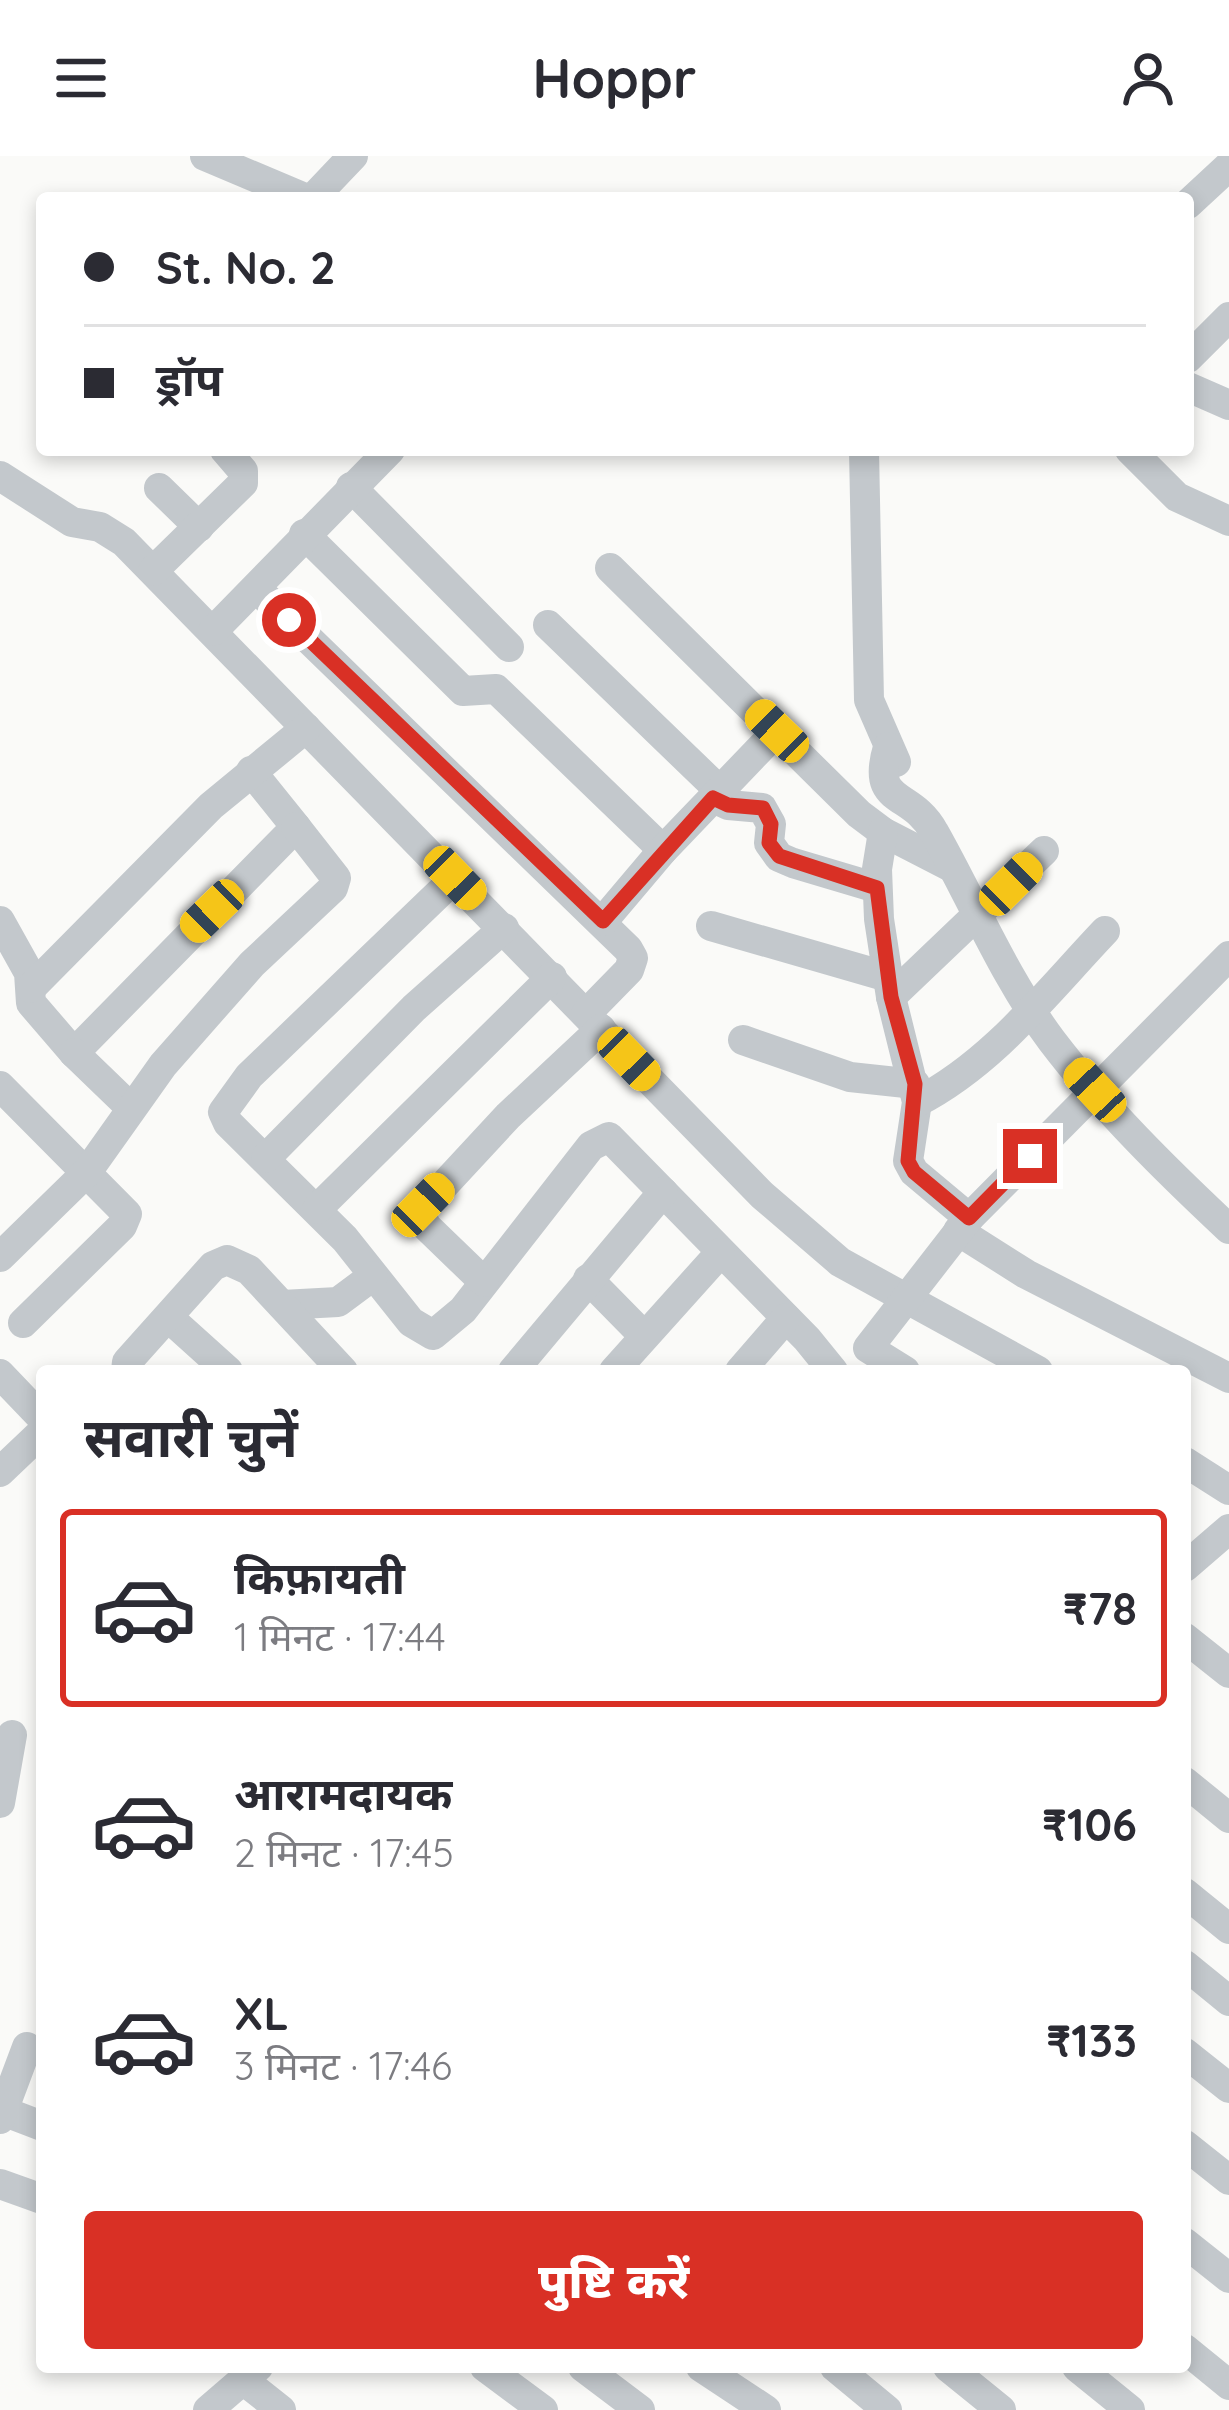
<!DOCTYPE html>
<html lang="hi">
<meta charset="utf-8">
<style>
:root{--surface:#fff;--page:#f7f7f7;--text:#2b2b33;--muted:#7c7c81;--line:#e1e1e2;--accent:#d93025}
body{margin:0;font-family:Quicksand,"Noto Sans Devanagari",sans-serif;background:var(--page);color:var(--text);height:100vh;display:flex;flex-direction:column;font-size:45px;white-space:nowrap}
*{box-sizing:border-box;margin:0}
p{font-size:39px;color:var(--muted)}
.icon{flex:none;width:66px;height:66px;fill:none;stroke:currentColor;stroke-width:2;stroke-linecap:round;stroke-linejoin:round}
.map{position:relative;flex:1;overflow:hidden}
.details{position:absolute;left:36px;top:1209px;width:1155px;height:1008px;display:flex;flex-direction:column;background:var(--surface);border-radius:12px;box-shadow:0 6px 18px #0003}
.details>*{flex:none}
.hud{position:absolute;left:36px;top:36px;width:1158px;height:264px;border-radius:12px;box-shadow:0 6px 18px #0003;display:grid;align-content:center;height:264px;padding:0 48px;background:var(--surface)}
.end{position:absolute;width:54px;height:54px;margin:-27px;border:15px solid #d93025;background:#fff;box-shadow:0 0 0 6px #fff}
.from{border-radius:50%}
.car{position:absolute;width:36px;height:72px;margin:-36px -18px;border-radius:15px;box-shadow:0 0 9px 3px #0007;background:linear-gradient(#f5c518 24%,#345 0 40%,#f5c518 0 76%,#345 0 86%,#f5c518 0)}
.hud b{display:flex;align-items:center;gap:42px;height:114px;font-size:45px}
.hud b+b{border-top:3px solid var(--line)}
.hud i{width:30px;height:30px;background:var(--text)}
ul{padding:0;list-style:none}
li{display:flex;align-items:center;gap:36px;height:198px;margin:0 24px 18px;padding:0 24px;border:6px solid transparent;border-radius:12px}
li div{flex:1}
li b{display:block;font-size:45px}
li em{font-style:normal;font-weight:800}
li.current{border-color:var(--accent)}
li>.icon{width:108px;height:108px;stroke-width:1.5}
h2{padding:0 48px;font-size:54px;line-height:144px}
.primary-button{display:flex;gap:24px;margin-top:auto;padding:24px 48px}
.primary-button a{flex:1;height:138px;border-radius:12px;background:var(--accent);color:#fff;font-size:48px;font-weight:800;line-height:138px;text-align:center}
header{display:flex;justify-content:space-between;align-items:center;height:156px;padding:0 48px;background:var(--surface);font-size:54px;font-weight:800}
.map>svg:first-child{display:block}
.lines{fill:none;stroke-linecap:round;stroke-linejoin:round}
.minor{stroke:#c3c8cc;stroke-width:30}
.route{stroke:#d93025;stroke-width:15}
</style>
<header><svg class="icon" aria-label="menu" viewBox="0 0 24 24"><path d="M4 6h16M4 12h16M4 18h16"/></svg>Hoppr<svg class="icon" aria-label="person" viewBox="0 0 24 24"><circle cx="12" cy="8" r="4"/><path d="M4 21q1-7 8-7t8 7"/></svg></header>
<div class="map">
<svg width="1229" height="2254" viewBox="0 0 1229 2254">
<rect width="100%" height="100%" fill="#fafaf8"/>
<g class="lines">
<g class="minor">
<polyline points="205,0 305,42"/>
<polyline points="313,42 353,0"/>
<polyline points="1188,48 1229,10"/>
<polyline points="1188,202 1229,161"/>
<polyline points="1188,231 1229,249"/>
<polyline points="864,294 869,544 896,606"/>
<polyline points="1130,294 1177,341 1229,365"/>
<polyline points="0,320 72,366 100,371 124,386 762,1039 840,1106 1038,1215"/>
<polyline points="351,331 509,491"/>
<polyline points="159,332 199,371"/>
<polyline points="304,378 463,535 496,533 663,694"/>
<polyline points="610,412 859,658 883,676 949,710"/>
<polyline points="153,415 243,327 243,315 225,294"/>
<polyline points="256,432 628,793 633,802 629,814 586,858"/>
<polyline points="548,469 720,635"/>
<polyline points="213,475 390,294"/>
<path d="M888,591C870,651 911,633 934,676C973,745 1004,821 1052,885C1103,952 1167,1015 1229,1073"/>
<polyline points="713,642 728,649 762,652 771,668 769,687 779,701 793,707 877,732"/>
<polyline points="883,676 877,713 879,763 891,841 917,946 908,1005 914,1016 969,1062"/>
<polyline points="455,722 249,920 223,956 228,967 345,1083 411,1166 433,1179 463,1154 591,990 609,981 807,1183 833,1215"/>
<polyline points="0,765 29,817 31,847 74,897 296,671 251,615"/>
<polyline points="603,765 663,694 777,575"/>
<polyline points="711,770 888,821"/>
<polyline points="31,832 211,650 306,572"/>
<polyline points="891,841 1044,695"/>
<polyline points="743,884 850,921 915,928"/>
<polyline points="74,897 131,952"/>
<polyline points="0,930 127,1058 122,1070 23,1167"/>
<path d="M917,946C993,907 1047,836 1105,775"/>
<polyline points="266,1002 414,852 504,772"/>
<polyline points="317,1053 552,821"/>
<polyline points="958,1075 1026,1118 1229,1222"/>
<polyline points="0,1101 87,1016 163,909 252,808 333,732 336,722 296,671"/>
<polyline points="588,1123 644,1180"/>
<polyline points="484,1126 427,1071 419,1056 508,960 601,873"/>
<polyline points="282,1149 338,1146 373,1120"/>
<polyline points="168,1161 228,1215"/>
<polyline points="126,1215 127,1206 213,1110 227,1104 249,1114 343,1215"/>
<polyline points="513,1215 663,1036"/>
<polyline points="614,1215 720,1097"/>
<polyline points="740,1215 786,1162"/>
<polyline points="905,1215 868,1192 969,1062 1229,800"/>
<polyline points="0,1218 42,1262"/>
<polyline points="1185,1306 1229,1334"/>
<polyline points="0,1316 42,1276"/>
<polyline points="1185,1411 1229,1373"/>
<polyline points="1185,1482 1229,1517"/>
<polyline points="1185,1626 1229,1662"/>
<polyline points="0,1647 12,1579"/>
<polyline points="1185,1737 1229,1773"/>
<polyline points="1185,1809 1229,1845"/>
<polyline points="1185,1897 1229,1932"/>
<polyline points="3,1955 42,1970"/>
<polyline points="0,1963 27,1891"/>
<polyline points="1185,1989 1229,2024"/>
<polyline points="0,2028 42,2043"/>
<polyline points="1185,2087 1229,2122"/>
<polyline points="1185,2193 1229,2229"/>
<polyline points="485,2211 543,2254"/>
<polyline points="583,2211 640,2254"/>
<polyline points="701,2211 766,2254"/>
<polyline points="835,2211 887,2254"/>
<polyline points="948,2211 1001,2254"/>
<polyline points="1077,2211 1130,2254"/>
<polyline points="243,2224 281,2254"/>
<polyline points="208,2254 258,2211"/>
</g>
</g>
<g class="lines">
<polyline class="route" points="289,464 603,765 713,642 728,649 763,652 771,668 769,687 779,700 877,732 891,841 915,928 908,1005 914,1016 969,1062 1030,1000"/>
</g>
</svg>
<i class="end from" style="left:289px;top:464px"></i>
<i class="end" style="left:1030px;top:1000px"></i>
<i class="car" style="left:777px;top:575px;rotate:314deg"></i>
<i class="car" style="left:455px;top:722px;rotate:136deg"></i>
<i class="car" style="left:1011px;top:728px;rotate:45deg"></i>
<i class="car" style="left:212px;top:755px;rotate:226deg"></i>
<i class="car" style="left:629px;top:903px;rotate:136deg"></i>
<i class="car" style="left:1095px;top:934px;rotate:317deg"></i>
<i class="car" style="left:423px;top:1049px;rotate:44deg"></i>
<div class="hud">
<b><i class="from"></i>St. No. 2</b>
<b><i></i>ड्रॉप</b>
</div>
<section class="details">
<h2>सवारी चुनें</h2>
<ul>
<li class="current"><svg class="icon" aria-label="car" viewBox="0 0 24 24"><path d="M5 17H2v-5l4-1 3-4h7l3 4 3 1v5h-3M9 17h6M6 11h13"/><circle cx="7" cy="17" r="2"/><circle cx="17" cy="17" r="2"/></svg><div><b>किफ़ायती</b><p>1 मिनट · 17:44</p></div><em>₹78</em></li>
<li><svg class="icon" aria-label="car" viewBox="0 0 24 24"><path d="M5 17H2v-5l4-1 3-4h7l3 4 3 1v5h-3M9 17h6M6 11h13"/><circle cx="7" cy="17" r="2"/><circle cx="17" cy="17" r="2"/></svg><div><b>आरामदायक</b><p>2 मिनट · 17:45</p></div><em>₹106</em></li>
<li><svg class="icon" aria-label="car" viewBox="0 0 24 24"><path d="M5 17H2v-5l4-1 3-4h7l3 4 3 1v5h-3M9 17h6M6 11h13"/><circle cx="7" cy="17" r="2"/><circle cx="17" cy="17" r="2"/></svg><div><b>XL</b><p>3 मिनट · 17:46</p></div><em>₹133</em></li>
</ul>
<div class="primary-button"><a>पुष्टि करें</a></div>
</section>
</div>
